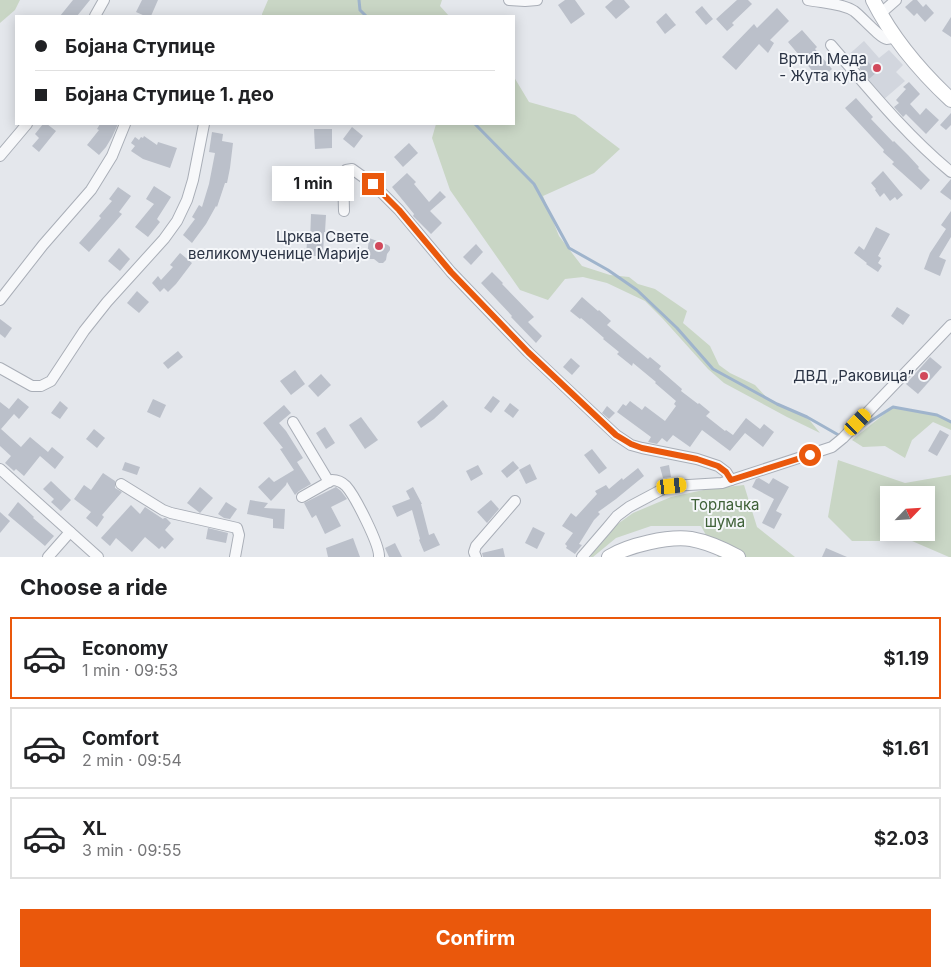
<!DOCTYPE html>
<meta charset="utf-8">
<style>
:root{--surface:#fff;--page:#f2f2f2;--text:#202124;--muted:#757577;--line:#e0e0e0;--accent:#ea580c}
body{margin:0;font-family:Inter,sans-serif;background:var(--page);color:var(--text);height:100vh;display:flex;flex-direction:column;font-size:19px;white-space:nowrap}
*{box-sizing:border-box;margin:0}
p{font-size:16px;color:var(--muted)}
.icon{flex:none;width:28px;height:28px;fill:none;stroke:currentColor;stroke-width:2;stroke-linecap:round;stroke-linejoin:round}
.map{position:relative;height:557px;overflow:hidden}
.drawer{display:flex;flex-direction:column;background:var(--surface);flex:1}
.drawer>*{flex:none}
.top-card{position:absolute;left:15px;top:15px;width:500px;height:110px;border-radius:0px;box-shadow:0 2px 12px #0003;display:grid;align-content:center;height:110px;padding:0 20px;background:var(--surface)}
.needle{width:32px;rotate:65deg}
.buttons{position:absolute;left:880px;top:486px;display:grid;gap:10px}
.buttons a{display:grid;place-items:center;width:55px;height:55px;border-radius:0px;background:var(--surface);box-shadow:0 2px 12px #0003;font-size:25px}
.end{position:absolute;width:22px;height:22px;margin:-11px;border:6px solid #ea580c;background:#fff;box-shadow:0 0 0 2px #fff}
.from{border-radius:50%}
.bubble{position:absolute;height:35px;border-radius:0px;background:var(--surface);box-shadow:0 2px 12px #0003;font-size:16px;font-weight:700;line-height:35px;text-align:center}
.car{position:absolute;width:15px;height:30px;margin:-15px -8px;border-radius:6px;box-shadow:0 0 4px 1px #0007;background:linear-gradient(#f5c518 24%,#345 0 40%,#f5c518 0 76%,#345 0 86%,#f5c518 0)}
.top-card b{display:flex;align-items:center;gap:18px;height:48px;font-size:19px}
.top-card b+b{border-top:1px solid var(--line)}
.top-card i{width:12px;height:12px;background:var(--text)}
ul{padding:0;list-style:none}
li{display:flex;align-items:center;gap:15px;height:82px;margin:0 10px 8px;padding:0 10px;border:2px solid var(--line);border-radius:0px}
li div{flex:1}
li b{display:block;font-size:19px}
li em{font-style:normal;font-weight:700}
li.current{border-color:var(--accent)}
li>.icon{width:45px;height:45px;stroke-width:1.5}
h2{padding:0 20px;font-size:22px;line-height:60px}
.action{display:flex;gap:10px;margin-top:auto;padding:10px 20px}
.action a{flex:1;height:58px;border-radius:0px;background:var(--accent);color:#fff;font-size:20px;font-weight:700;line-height:58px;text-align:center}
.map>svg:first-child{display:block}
.built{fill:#d2d6de}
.green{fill:#c9d6c5;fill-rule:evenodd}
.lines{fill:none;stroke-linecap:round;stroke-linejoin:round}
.stream{stroke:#9fb4cc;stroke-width:3}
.building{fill:#bbc0ca}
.minor-casing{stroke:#a9aeb7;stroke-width:12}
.secondary-casing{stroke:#a9aeb7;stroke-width:16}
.minor{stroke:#f7f8fa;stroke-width:10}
.secondary{stroke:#fff;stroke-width:14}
.route{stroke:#ea580c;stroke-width:6}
.poi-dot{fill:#d1495b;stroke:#f4f6f9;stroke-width:2}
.labels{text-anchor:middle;stroke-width:4;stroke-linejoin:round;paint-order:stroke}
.poi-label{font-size:15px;fill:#2b3445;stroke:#f4f6f9;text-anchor:end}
.park-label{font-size:15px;fill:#3f6138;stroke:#f4f6f9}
</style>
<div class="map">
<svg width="951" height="557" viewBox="0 0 951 557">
<rect width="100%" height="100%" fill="#e4e7ec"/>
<polygon class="built" points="864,41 879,58 889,50 903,65 896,72 905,81 883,100 845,58"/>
<g class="green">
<polygon points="0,0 20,0 15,10 0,23"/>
<polygon points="268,0 442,0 440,6 449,16 262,16 262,14"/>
<polygon points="514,77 529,102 575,115 620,149 594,173 543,196 559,236 582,266 610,275 629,277 638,284 655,289 687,311 683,323 710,346 719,365 730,373 755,385 768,399 777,404 807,417 820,433 787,417 724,383 708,369 663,319 645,301 607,283 583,277 565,279 548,300 520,290 450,190 432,138 436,124 514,124"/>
<polygon points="893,407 937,415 951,422 951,430 933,422 912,440 905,458 885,446 863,447 852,440"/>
<path d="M838,460L905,483L951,475V557H949L912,541H852L828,517ZM889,495H926V532H889Z"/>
<polygon points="744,485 757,527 795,557 718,557 701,526 651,526 616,538 593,557 591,557 589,555 612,528 633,513 671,497 708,489"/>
</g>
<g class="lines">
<g class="stream">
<polyline points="359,0 360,10 366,16"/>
<polyline points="475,124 534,184 569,248 608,270 637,290 677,328 713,369 777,404 807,417 842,437"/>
<polyline points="858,429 893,407 937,415 951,422"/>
</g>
</g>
<g class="building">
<polygon points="73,0 90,0 77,16 60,16"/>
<polygon points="142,0 158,0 151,16 145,16 136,12"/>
<polygon points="565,0 575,0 585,14 571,24 558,5"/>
<polygon points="613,0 624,0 630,7 616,19 605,7"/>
<polygon points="737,0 748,0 752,4 732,23 734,25 727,31 716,19"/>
<polygon points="913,0 917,0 923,7 926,4 934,13 925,22 917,13 914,16 905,7"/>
<polygon points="702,6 713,19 706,25 695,12"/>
<polygon points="777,8 789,21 770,40 774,43 768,53 759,44 736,70 722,57 754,24 757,28"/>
<polygon points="666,13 676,25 665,34 656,22"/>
<polygon points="951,17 951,37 942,31"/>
<polygon points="802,30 817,47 815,49 832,69 820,80 788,42"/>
<polygon points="863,56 877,72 869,79 855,63"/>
<polygon points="909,82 920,94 910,104 920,115 926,108 939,120 926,134 906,114 903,117 894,107 899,103 896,100 906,89 903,87"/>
<polygon points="856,98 873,117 871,119 893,142 894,141 908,155 919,167 918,168 930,180 921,190 892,164 894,162 883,152 884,150 845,108"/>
<polygon points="951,113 951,125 946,130 940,125"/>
<polygon points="43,124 47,124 56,131 39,152 32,146 39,138 35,134"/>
<polygon points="100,124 118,124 112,137 106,147 99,155 87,145 99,130 97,129"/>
<polygon points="352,127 363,136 354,148 343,139"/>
<polygon points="314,129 332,129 332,148 315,149"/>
<polygon points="212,132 223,134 222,141 233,143 230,168 227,183 225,183 217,207 216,206 206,224 192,243 183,235 195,219 192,217 199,205 202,207 209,184 215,153 209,152"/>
<polygon points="144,136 157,145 158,142 177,148 170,168 143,159 131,151 135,146 131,143 135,137 139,140 141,137 143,138"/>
<polygon points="409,143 418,153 403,167 394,157"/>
<polygon points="883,171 903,195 897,200 895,197 890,201 884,193 880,197 875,190 876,189 871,183"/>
<polygon points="407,173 416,182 414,184 429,202 440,191 446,197 430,211 442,223 431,234 413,216 414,214 392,187"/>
<polygon points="951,179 951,200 940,192"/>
<polygon points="154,186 171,197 157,219 160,222 148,237 135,227 154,204 146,199"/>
<polygon points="118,187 131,196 119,212 122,214 89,252 79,243 101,218 99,216 112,201 109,199"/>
<polygon points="951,211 951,237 939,257 946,260 940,276 924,269 930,253 946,229 941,225"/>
<polygon points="311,214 326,215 325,232 324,232 323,256 306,256 307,242 310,242"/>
<polygon points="876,227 890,234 878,256 881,258 878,263 882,266 878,272 866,264 867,263 854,253 859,246 864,250"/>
<polygon points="369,238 388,245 390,247 390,250 387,254 386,260 383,263 379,263 374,259 369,259 367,257"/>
<polygon points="476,244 483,252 471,265 463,257"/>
<polygon points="119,248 130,259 120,271 108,261"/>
<polygon points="180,253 192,263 176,284 168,292 164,288 160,292 152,283 158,276 161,280 173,267 170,265"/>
<polygon points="492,272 503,283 502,284 534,317 528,322 542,336 536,343 511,317 512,316 481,283"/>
<polygon points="137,291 149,302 139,313 127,303"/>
<polygon points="582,297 598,311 599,310 611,321 607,325 648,359 650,357 661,366 659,369 682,389 681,391 698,404 699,403 710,412 706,416 725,431 726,430 733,435 746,418 760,429 764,424 774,432 763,447 745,433 730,451 702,430 690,447 673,435 667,442 662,438 657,444 648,442 651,437 617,412 623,404 626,406 630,401 642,410 645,406 665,421 676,406 674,404 676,401 655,383 656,382 633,363 632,366 617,354 619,352 603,339 604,338 581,318 580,319 570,311"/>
<polygon points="897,307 910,315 903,325 891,316"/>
<polygon points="0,319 12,328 5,338 0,334"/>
<polygon points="178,351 183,357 168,369 163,363"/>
<polygon points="930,357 942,367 918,394 906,384"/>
<polygon points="571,358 580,366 572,375 563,367"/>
<polygon points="295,370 305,384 291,395 280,381"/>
<polygon points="321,374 331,385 318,397 308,386"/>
<polygon points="493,396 500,401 491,413 484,408"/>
<polygon points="18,398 29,407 19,419 14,414 1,429 21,447 30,437 48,452 52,447 64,457 55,469 40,456 24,476 16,469 14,471 5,463 11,456 0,446 0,402 9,409"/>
<polygon points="153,399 166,405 160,418 147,412"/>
<polygon points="443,400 448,406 434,419 421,428 417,422"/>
<polygon points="60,401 68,408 60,419 51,413"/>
<polygon points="510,403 519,410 513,418 504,411"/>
<polygon points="284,405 291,413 279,423 286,431 303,458 297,462 311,484 299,491 295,495 287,482 286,485 271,501 258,487 269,477 274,482 294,470 280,449 283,448 263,423"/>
<polygon points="607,406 615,413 609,419 602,413"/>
<polygon points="361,417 378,440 365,449 349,425"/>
<polygon points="325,427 335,443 326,449 316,433"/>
<polygon points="94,429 105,438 97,448 86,439"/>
<polygon points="940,430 949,435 937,456 928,451"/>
<polygon points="592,449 607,468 599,474 584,455"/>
<polygon points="513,461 519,468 507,478 501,471"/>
<polygon points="125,462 140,467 137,475 122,470"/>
<polygon points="530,464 537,479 526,484 519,470"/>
<polygon points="478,465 483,474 471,481 466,471"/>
<polygon points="669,465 671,477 663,478 660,467"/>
<polygon points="638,468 644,476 616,499 598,512 600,514 594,520 579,544 582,545 575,554 566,548 567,546 565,544 573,533 562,526 571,513 576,517 597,494 595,491 606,485 609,489 622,478 623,480"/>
<polygon points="103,473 115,481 115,488 122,492 102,515 104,517 97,527 86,518 91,512 74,499 84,485 91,490"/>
<polygon points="759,478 769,484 773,478 789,487 776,511 782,514 774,529 762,523 774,499 752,487 756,479"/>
<polygon points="51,481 71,500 61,511 51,502 54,499 43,489"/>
<polygon points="200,487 213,498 200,513 187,503"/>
<polygon points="336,487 341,491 347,499 331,507 341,526 325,534 316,515 312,518 304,503"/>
<polygon points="413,487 422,504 421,504 429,535 434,533 440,545 424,552 419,540 420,539 412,510 397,517 392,506 410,499 406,491"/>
<polygon points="250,500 268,503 264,508 285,509 284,529 273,528 273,519 247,514"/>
<polygon points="491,500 499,509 487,523 477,512"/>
<polygon points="18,502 34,517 33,518 54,536 45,546 8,515"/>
<polygon points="226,502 237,509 230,519 224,518 218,514"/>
<polygon points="131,505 140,514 145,507 163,519 164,518 166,518 171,523 165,530 174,539 165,549 162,546 159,549 145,537 132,552 116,538 110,546 101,538"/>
<polygon points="0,512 10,521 0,533"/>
<polygon points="533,527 545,533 537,549 525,543"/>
<polygon points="208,528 228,533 226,543 206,539"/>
<polygon points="353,538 360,557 328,557 326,548"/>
<polygon points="395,543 402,557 389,557 385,548"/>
<polygon points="503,548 505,557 483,557 482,553"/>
<polygon points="826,548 847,557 822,557"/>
</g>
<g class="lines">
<defs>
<g id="minor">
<polyline points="509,0 525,1 537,0"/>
<path d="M808,0C822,3 841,3 854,11C861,16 880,38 887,39C890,39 892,37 895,36"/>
<polyline points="880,14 896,0"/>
<polyline points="95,16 104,0"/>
<path d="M831,45C869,89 906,135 951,172"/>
<polyline points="0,156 27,124"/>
<polyline points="344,211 343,174 346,170 352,169 373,184 399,210 451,272 528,352 616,435 631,445 642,448 697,459 718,466 726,472 731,480"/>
<polyline points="0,300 43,245 91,190 112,156 125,124"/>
<polyline points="0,368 32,386 41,386 51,381 84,331 107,302 164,239 177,221 187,200 193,180 204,124"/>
<polyline points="293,422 329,482"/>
<polyline points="0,469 98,557"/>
<polyline points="121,484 163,510 171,513 237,528 239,535 235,557"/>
<path d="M302,497L332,480C338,480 342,482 346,486C355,496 380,545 379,557"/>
<polyline points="48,557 70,532"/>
<polyline points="476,557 474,552 476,546 515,501"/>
<polyline points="582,557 607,528 617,516 629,507 661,490 672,486 722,483 832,447 843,438 951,325"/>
</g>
<g id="secondary">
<path d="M873,0C892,38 920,71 951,100"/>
<path d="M609,557C629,545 668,536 691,539C708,542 723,549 738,557"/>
</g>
</defs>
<use href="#minor" class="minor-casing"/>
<use href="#secondary" class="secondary-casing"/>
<use href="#minor" class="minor"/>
<use href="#secondary" class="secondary"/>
</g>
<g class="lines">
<polyline class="route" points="373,184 399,210 451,272 528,352 616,435 631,444 642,448 697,459 718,466 726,472 731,480 810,455"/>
</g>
<g class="poi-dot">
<circle cx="877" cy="68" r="5"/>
<circle cx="379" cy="246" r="5"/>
<circle cx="924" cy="376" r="5"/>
</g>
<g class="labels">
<g class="poi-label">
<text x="867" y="64">Вртић Меда<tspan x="867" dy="17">- Жута кућа</tspan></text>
<text x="369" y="242">Црква Свете<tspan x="369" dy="17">великомученице Марије</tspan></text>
<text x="914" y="381">ДВД „Раковица”</text>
</g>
<g class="park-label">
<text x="725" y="510">Торлачка<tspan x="725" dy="17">шума</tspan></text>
</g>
</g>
</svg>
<div class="buttons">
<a><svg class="needle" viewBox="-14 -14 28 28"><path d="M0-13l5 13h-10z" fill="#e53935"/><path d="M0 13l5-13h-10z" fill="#757577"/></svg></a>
</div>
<i class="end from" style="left:810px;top:455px"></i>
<i class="end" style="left:373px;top:184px"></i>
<div class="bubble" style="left:272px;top:166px;width:82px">1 min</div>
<i class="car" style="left:858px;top:422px;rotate:44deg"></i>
<i class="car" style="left:672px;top:486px;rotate:84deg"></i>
<div class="top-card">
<b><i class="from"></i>Бојана Ступице</b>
<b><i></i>Бојана Ступице 1. део</b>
</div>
</div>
<section class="drawer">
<h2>Choose a ride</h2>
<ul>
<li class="current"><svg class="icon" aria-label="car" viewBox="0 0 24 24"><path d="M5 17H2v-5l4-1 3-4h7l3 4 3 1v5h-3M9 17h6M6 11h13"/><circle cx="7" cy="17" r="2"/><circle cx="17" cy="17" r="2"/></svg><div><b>Economy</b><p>1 min · 09:53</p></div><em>$1.19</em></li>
<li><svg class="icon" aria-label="car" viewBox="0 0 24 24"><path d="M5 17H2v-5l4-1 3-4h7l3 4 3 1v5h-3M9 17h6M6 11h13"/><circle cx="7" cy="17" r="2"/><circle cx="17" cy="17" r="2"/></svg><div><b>Comfort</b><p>2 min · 09:54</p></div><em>$1.61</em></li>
<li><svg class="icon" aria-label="car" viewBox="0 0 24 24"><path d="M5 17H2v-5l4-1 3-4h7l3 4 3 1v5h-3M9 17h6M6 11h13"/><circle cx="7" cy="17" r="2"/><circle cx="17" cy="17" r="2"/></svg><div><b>XL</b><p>3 min · 09:55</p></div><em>$2.03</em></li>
</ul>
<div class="action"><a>Confirm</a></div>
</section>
